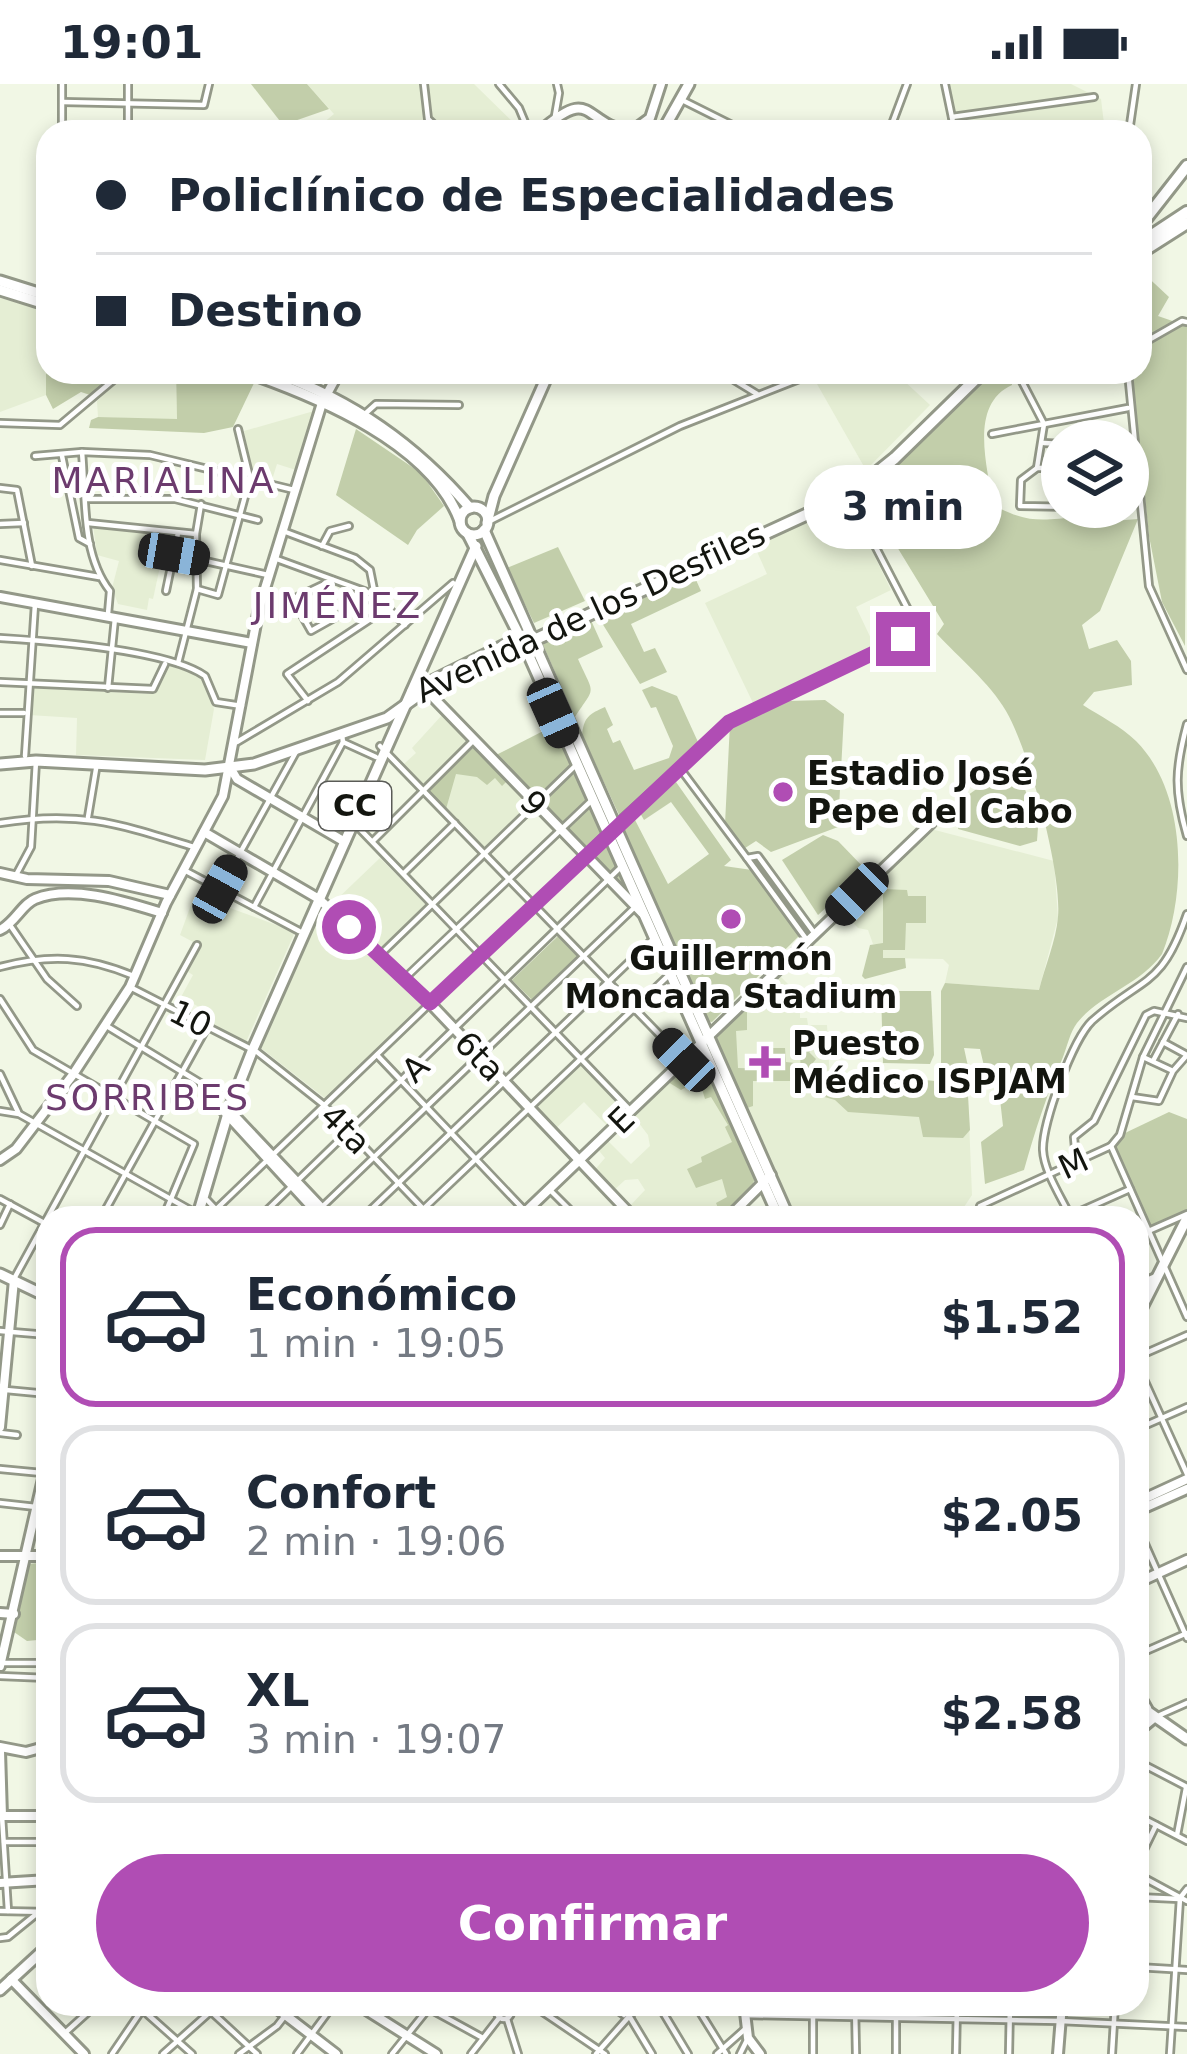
<!DOCTYPE html>
<html lang="es">
<meta charset="utf-8">
<style>
:root{--surface:#fff;--page:#f2f2f3;--text:#1f2937;--muted:#747a83;--line:#e0e1e3;--accent:#b04db4}
body{margin:0;font-family:"DejaVu Sans",sans-serif;background:var(--page);color:var(--text);height:100vh;display:flex;flex-direction:column;font-size:45px;white-space:nowrap}
*{box-sizing:border-box;margin:0}
p{font-size:39px;color:var(--muted)}
.icon{flex:none;width:66px;height:66px;fill:none;stroke:currentColor;stroke-width:2;stroke-linecap:round;stroke-linejoin:round}
.map{position:relative;flex:1;overflow:hidden}
.panel{position:absolute;left:36px;top:1122px;width:1113px;height:810px;display:flex;flex-direction:column;background:var(--surface);border-radius:36px;box-shadow:0 6px 18px #0003}
.panel>*{flex:none}
.guide{position:absolute;left:36px;top:36px;width:1116px;height:264px;border-radius:36px;box-shadow:0 6px 18px #0003;display:grid;align-content:center;height:264px;padding:0 60px;background:var(--surface)}
.buttons{position:absolute;left:1041px;top:336px;display:grid;gap:24px}
.buttons a{display:grid;place-items:center;width:108px;height:108px;border-radius:50%;background:var(--surface);box-shadow:0 6px 18px #0003;font-size:60px}
.end{position:absolute;width:54px;height:54px;margin:-27px;border:15px solid #b04db4;background:#fff;box-shadow:0 0 0 6px #fff}
.from{border-radius:50%}
.bubble{position:absolute;height:84px;border-radius:42px;background:var(--surface);box-shadow:0 6px 18px #0003;font-size:39px;font-weight:700;line-height:84px;text-align:center}
.car{position:absolute;width:36px;height:72px;margin:-36px -18px;border-radius:15px;box-shadow:0 0 9px 3px #0007;background:linear-gradient(#222 24%,#8ab4d8 0 40%,#222 0 76%,#8ab4d8 0 86%,#222 0)}
.guide b{display:flex;align-items:center;gap:42px;height:114px;font-size:45px}
.guide b+b{border-top:3px solid var(--line)}
.guide i{width:30px;height:30px;background:var(--text)}
ul{padding:21px 0 0;list-style:none}
li{display:flex;align-items:center;gap:36px;height:180px;margin:0 24px 18px;padding:0 36px;border:6px solid var(--line);border-radius:36px}
li div{flex:1}
li b{display:block;font-size:45px}
li em{font-style:normal;font-weight:700}
li.current{border-color:var(--accent)}
li>.icon{width:108px;height:108px;stroke-width:1.5}
.primary-button{display:flex;gap:24px;margin-top:auto;padding:24px 60px}
.primary-button a{flex:1;height:138px;border-radius:72px;background:var(--accent);color:#fff;font-size:48px;font-weight:700;line-height:138px;text-align:center}
.status{display:flex;justify-content:space-between;align-items:center;height:84px;padding:0 60px;background:var(--surface);direction:ltr}
.status svg{height:33px;fill:currentColor}
.map>svg:first-child{display:block}
.built{fill:#e5eed4}
.green{fill:#c2ceaa}
.lines{fill:none;stroke-linecap:round;stroke-linejoin:round}
.street-casing{stroke:#939888;stroke-width:10}
.secondary-casing{stroke:#939888;stroke-width:14}
.primary-casing{stroke:#939888;stroke-width:15}
.highway-casing{stroke:#939888;stroke-width:16}
.street{stroke:#fff;stroke-width:4.5}
.secondary{stroke:#fff;stroke-width:8}
.primary{stroke:#fff;stroke-width:9}
.highway{stroke:#fff;stroke-width:10}
.route{stroke:#b04db4;stroke-width:15}
.poi-dot{fill:#b04db4;stroke:#fff;stroke-width:4.5}
.labels{text-anchor:middle;stroke-width:10;stroke-linejoin:round;paint-order:stroke}
.shield{fill:#fff;stroke:#5a5b57;stroke-width:3}
.shield-label{font-size:30px;font-weight:bold;fill:#13150f}
.street-label{font-size:33px;fill:#13150f;stroke:#fff}
.poi-label{font-size:33px;font-weight:bold;fill:#13150f;stroke:#fff;text-anchor:start}
.neighbourhood-label{font-size:36px;letter-spacing:3px;fill:#6c3b6e;stroke:#fff}
</style>
<div class="status"><b>19:01</b><svg viewBox="0 0 49 12"><path d="M0 12V9h3v3zM5 12V6h3v6zM10 12V3h3v9zM15 12V0h3v12zM26 1h20v11H26zM47 4h2v5h-2z"/></svg></div>
<div class="map">
<svg width="1187" height="1970" viewBox="0 0 1187 1970">
<rect width="100%" height="100%" fill="#f1f7e5"/>
<g class="built">
<polygon points="474,0 523,48 312,48 334,30 307,0"/>
<polygon points="941,0 1071,0 1101,15 1105,48 950,48"/>
<polygon points="0,214 46,226 46,311 0,328"/>
<polygon points="127,288 176,288 177,336 98,333 97,317"/>
<polygon points="843,288 876,288 902,295 930,321 866,386 817,300"/>
<polygon points="314,327 296,386 277,380 271,399 253,394 244,347"/>
<polygon points="848,417 891,506 856,523 875,563 753,619 705,519 767,490 754,461"/>
<polygon points="93,441 167,450 153,515 149,514 147,526 118,520 112,504 119,477 97,471"/>
<polygon points="168,581 191,586 203,593 214,625 205,676 76,671 77,634 29,631 31,604 151,610"/>
<polygon points="443,630 468,657 424,701 404,680 416,669 412,664"/>
<polygon points="475,662 532,721 485,765 428,706"/>
<polygon points="931,745 1054,777 1058,834 1039,906 945,899 949,881 943,875 882,874 882,860 873,860 868,846 858,844 846,831 872,808 883,807 883,794"/>
<polygon points="380,774 427,822 380,868 333,819"/>
<polygon points="211,817 295,848 246,958 208,940 212,930 181,913 193,891 185,886 197,860 180,851 192,818 207,824"/>
<polygon points="321,821 427,921 326,1015 257,961"/>
<polygon points="777,889 800,912 800,934 807,934 808,941 827,941 830,998 900,995 957,999 968,1012 972,1111 964,1123 964,1134 794,1134 715,951"/>
<polygon points="701,961 758,1093 753,1106 723,1134 640,1134 629,1123 645,1106 638,1095 625,1096 613,1107 593,1088 605,1074 596,1063 606,1055 631,1080 650,1062 648,1051 632,1030"/>
<polygon points="580,978 628,1027 609,1044 584,1018 554,1046 532,1024"/>
</g>
<g class="green">
<polygon points="251,0 307,0 329,25 283,41"/>
<polygon points="1140,186 1169,213 1158,232 1187,242 1185,562 1162,518 1149,452 1132,288 1140,288"/>
<polygon points="46,226 48,288 90,288 101,301 90,311 81,308 53,325 46,311"/>
<polygon points="176,288 230,288 255,297 233,343 204,349 89,344 91,336 98,333 177,335"/>
<path d="M990,288H1008L1012,294V301C968,321 988,384 993,421C1029,440 1041,436 1079,433L1087,439L1138,435L1100,527L1082,541L1089,565L1117,556L1131,577L1132,601L1094,608L1083,621C1100,632 1122,643 1136,657C1187,708 1187,809 1162,870C1140,901 1100,910 1077,939C1070,948 1067,963 1063,973C1047,1010 1035,1047 1024,1086L985,1100L981,1058L1003,1042L997,988L993,982H984L980,965L964,964L972,1001L959,992L941,989V907L945,899L1039,906C1045,882 1056,857 1058,833C1062,788 1029,666 1006,627C990,599 959,574 937,550L944,540L877,430L856,415L857,410C907,376 948,332 990,288Z"/>
<polygon points="356,345 421,389 444,422 417,446 408,461 336,411"/>
<polygon points="558,463 585,517 534,539 507,484"/>
<polygon points="692,487 701,507 631,540 644,568 655,564 667,588 640,600 597,531"/>
<path d="M590,534L603,563L578,575C595,613 596,601 575,633L543,561L546,554Z"/>
<path d="M652,602L677,612L698,658L620,733L582,651C584,633 589,630 605,623L613,641L607,645L613,659L620,656L634,686L669,674L673,662L656,623L651,624L642,606Z"/>
<polygon points="825,616 844,630 838,743 771,768 756,757 742,766 725,740 730,639 787,617"/>
<polygon points="555,641 634,817 496,671"/>
<polygon points="475,662 508,696 502,702 495,694 487,701 477,693 456,690 446,725 428,706"/>
<polygon points="1018,685 1038,743 1037,757 1020,762 958,745 964,714 989,696"/>
<polygon points="676,698 731,776 724,782 752,786 799,852 712,938 706,937 622,744 634,734 668,800 709,770 671,718 644,736 640,729"/>
<polygon points="823,751 838,757 867,787 818,831 782,776"/>
<polygon points="883,805 907,806 908,812 926,812 926,839 906,839 905,866 883,866 883,874 905,874 906,884 865,895 862,892 870,861 883,859"/>
<polygon points="558,852 578,873 532,916 512,896"/>
<polygon points="881,907 931,907 934,971 930,980 883,979"/>
<polygon points="747,918 747,946 736,947 738,984 770,985 771,964 785,964 786,978 795,979 793,997 753,997 753,1022 747,1024 715,951"/>
<path d="M809,952H825L824,968L816,961L809,968L816,975L809,984L816,992L809,1000L816,1007C839,986 924,996 957,999L968,1012L970,1046L963,1054L923,1053L919,1033L848,1028L835,1016L801,1006L800,962H809Z"/>
<polygon points="700,965 755,1094 751,1105 720,1134 715,1134 721,1131 716,1119 727,1113 722,1095 696,1104 687,1085 702,1078 701,1073 732,1058 725,1043 728,1041 711,1013 705,1015 702,1005 690,1001 681,1006 668,998"/>
<polygon points="1169,1028 1187,1035 1187,1127 1149,1142 1113,1062 1125,1049"/>
<polygon points="48,1478 48,1555 27,1557 14,1548 28,1480"/>
</g>
<g class="lines">
<defs>
<g id="street">
<polyline points="62,0 62,48"/>
<polyline points="128,0 128,48"/>
<polyline points="424,0 428,35 442,48"/>
<polyline points="499,0 519,24 529,48"/>
<polyline points="945,0 955,48"/>
<polyline points="680,15 746,48"/>
<polyline points="63,18 204,21 209,0"/>
<polyline points="555,32 559,9 557,0"/>
<polyline points="952,33 1094,13"/>
<polyline points="62,43 128,46"/>
<polyline points="889,48 907,0"/>
<polyline points="1129,48 1136,0"/>
<polyline points="1140,261 1182,237 1187,238"/>
<polyline points="721,288 757,310"/>
<polyline points="1017,288 1044,340 1037,384"/>
<polyline points="1041,288 1075,288"/>
<polyline points="1128,288 1149,502 1187,586"/>
<polyline points="366,329 376,320 459,321"/>
<polyline points="0,339 60,341 123,288"/>
<polyline points="992,350 1128,324"/>
<polyline points="1044,359 1062,360"/>
<path d="M82,368C86,413 81,470 110,507L108,530"/>
<polyline points="35,372 82,368 150,371 294,406"/>
<polyline points="62,372 79,454 90,460"/>
<polyline points="1062,384 1037,384 1021,396 1020,422 1077,423"/>
<polyline points="0,404 17,406 32,482"/>
<polyline points="87,415 175,415 258,436"/>
<polyline points="490,437 680,342 817,288"/>
<polyline points="88,439 196,450"/>
<polyline points="0,440 24,439"/>
<polyline points="283,447 355,474 370,486 375,511 311,547 293,515 333,496"/>
<polyline points="322,462 330,447 349,442"/>
<polyline points="174,470 268,491"/>
<polyline points="274,474 375,511 405,541"/>
<polyline points="0,476 99,493"/>
<polyline points="197,505 218,511 250,394 238,345"/>
<polyline points="166,507 178,449"/>
<path d="M0,554C48,557 168,566 205,592L216,618L242,622"/>
<polyline points="178,579 197,505 196,450 201,420"/>
<polyline points="0,598 153,605 165,580"/>
<polyline points="108,604 115,534"/>
<polyline points="308,617 287,590 387,524"/>
<polyline points="0,629 24,629"/>
<path d="M1187,640C1175,685 1174,707 1187,752"/>
<polyline points="237,658 338,598 453,499"/>
<polyline points="343,658 376,673"/>
<polyline points="380,662 684,976"/>
<polyline points="25,672 35,520"/>
<polyline points="679,683 747,774"/>
<polyline points="88,733 97,679"/>
<path d="M0,739C80,726 119,740 194,763"/>
<polyline points="617,739 729,638 914,548 914,537 846,406"/>
<polyline points="356,741 631,1027"/>
<polyline points="373,757 474,656"/>
<polyline points="184,786 299,847"/>
<polyline points="404,789 455,739"/>
<polyline points="16,791 31,763 36,677"/>
<polyline points="220,805 296,668"/>
<polyline points="254,823 343,658 342,651"/>
<polyline points="10,841 47,895 77,922"/>
<polyline points="807,856 747,774 758,772 815,850"/>
<polyline points="382,869 576,681"/>
<path d="M0,883C50,870 86,872 134,892"/>
<polyline points="404,895 591,717"/>
<polyline points="130,903 257,968 324,1021 432,1134"/>
<polyline points="0,915 33,966 194,1060 163,1134"/>
<polyline points="105,941 207,1003"/>
<polyline points="377,971 526,1128"/>
<polyline points="1143,973 1171,986"/>
<polyline points="1153,977 1178,930"/>
<polyline points="0,990 18,1028"/>
<polyline points="1132,1013 1159,1017 1173,987 1187,971 1163,958"/>
<polyline points="0,1027 19,1030 192,1127"/>
<polyline points="1111,1062 1187,1233"/>
<polyline points="1076,1076 1074,1053 1094,1037 1146,931 1154,927 1187,934"/>
<polyline points="549,1105 578,1134"/>
<polyline points="0,1115 48,1141"/>
<polyline points="207,1116 224,1134"/>
<polyline points="324,1121 636,822"/>
<polyline points="985,1132 980,1122 1111,1062 1120,1051 1143,973 1187,883"/>
<polyline points="101,1134 206,945"/>
<polyline points="207,1134 605,751"/>
<polyline points="259,1134 621,783"/>
<polyline points="362,1134 652,856"/>
<polyline points="414,1134 670,890"/>
<polyline points="1065,1134 1130,1105"/>
<path d="M1071,1134C1062,1114 1044,1088 1043,1066C1042,1039 1073,955 1092,937C1144,891 1161,905 1187,830"/>
<polyline points="0,1141 10,1120"/>
<polyline points="1137,1152 1187,1130"/>
<polyline points="15,1193 197,861"/>
<polyline points="0,1247 48,1251"/>
<polyline points="1137,1273 1187,1251"/>
<polyline points="1137,1280 1187,1390"/>
<polyline points="6,1306 48,1310"/>
<polyline points="1137,1345 1187,1323"/>
<polyline points="0,1349 17,1351"/>
<polyline points="0,1385 42,1389"/>
<polyline points="0,1419 36,1423"/>
<polyline points="1137,1442 1187,1554"/>
<polyline points="1137,1571 1187,1549"/>
<polyline points="0,1579 48,1579"/>
<polyline points="48,1587 48,1599"/>
<polyline points="0,1592 48,1594"/>
<polyline points="1137,1603 1149,1624"/>
<polyline points="1160,1631 1187,1619"/>
<polyline points="1137,1677 1187,1703"/>
<polyline points="1137,1731 1187,1757"/>
<polyline points="2,1732 8,1827"/>
<polyline points="1177,1751 1186,1704"/>
<polyline points="4,1758 48,1758"/>
<polyline points="1137,1780 1156,1741"/>
<polyline points="1137,1790 1187,1817"/>
<polyline points="1137,1813 1179,1815"/>
<polyline points="0,1827 48,1828"/>
<polyline points="0,1854 8,1853 40,1827"/>
<polyline points="1137,1883 1187,1886"/>
<polyline points="136,1920 192,1970"/>
<polyline points="203,1920 257,1970"/>
<polyline points="421,1920 483,1954"/>
<polyline points="531,1920 605,1970"/>
<polyline points="609,1920 624,1931"/>
<polyline points="622,1920 652,1970"/>
<polyline points="658,1920 688,1970"/>
<polyline points="695,1920 726,1970"/>
<polyline points="813,1920 813,1970"/>
<polyline points="855,1920 856,1970"/>
<circle cx="504" cy="1928" r="7"/>
<polyline points="744,1931 1060,1937 1187,1943"/>
<polyline points="507,1935 518,1970"/>
<polyline points="65,1949 97,1920"/>
<polyline points="112,1970 146,1920"/>
<polyline points="163,1970 219,1920"/>
<polyline points="239,1970 277,1942 294,1920"/>
<polyline points="297,1970 334,1920"/>
<polyline points="392,1970 432,1920"/>
<polyline points="471,1970 499,1934"/>
<polyline points="596,1970 640,1920"/>
<polyline points="717,1970 744,1946"/>
<polyline points="740,1970 748,1954"/>
<polyline points="896,1970 896,1920"/>
<polyline points="956,1970 957,1920"/>
<polyline points="1009,1970 1010,1920"/>
<polyline points="1112,1970 1115,1920"/>
<polyline points="1170,1970 1180,1814 1187,1805"/>
</g>
<g id="secondary">
<path d="M539,48C594,0 581,39 631,48L650,34L661,0"/>
<polyline points="0,513 252,559"/>
<polyline points="426,606 642,829"/>
<polyline points="231,685 237,695 345,758"/>
<polyline points="204,748 319,815 430,919 634,1134"/>
<polyline points="0,789 27,795 109,797 170,811"/>
<path d="M0,846C15,839 22,820 35,815C72,800 126,818 162,829"/>
<polyline points="0,1076 16,1065 72,992 130,903 166,819 223,712 259,524 322,319 339,288"/>
<polyline points="322,1134 223,1026 229,1026 331,1134"/>
<polyline points="519,1134 931,739"/>
<polyline points="728,1134 771,1091"/>
<polyline points="1137,1202 1156,1194"/>
<polyline points="0,1343 14,1196"/>
<polyline points="1137,1418 1187,1395"/>
<polyline points="1137,1427 1187,1405"/>
<polyline points="0,1472 48,1472"/>
<polyline points="1137,1499 1187,1476"/>
<polyline points="0,1529 14,1530"/>
<polyline points="0,1582 48,1373"/>
<polyline points="1137,1648 1154,1634"/>
<polyline points="0,1663 26,1668 48,1662"/>
<polyline points="0,1667 2,1732"/>
<polyline points="1,1732 48,1732"/>
<polyline points="0,1799 48,1796"/>
<polyline points="11,1895 84,1970"/>
<polyline points="271,1920 336,1970"/>
<polyline points="357,1920 436,1970"/>
<polyline points="744,1920 748,1954 760,1970"/>
<polyline points="1058,1970 1062,1920"/>
</g>
<g id="primary">
<polyline points="662,48 689,0"/>
<polyline points="0,197 48,212"/>
<polyline points="0,206 48,221"/>
<path d="M246,288C318,313 431,359 460,437"/>
<path d="M273,288C353,317 415,360 470,424"/>
<circle cx="474" cy="437" r="14"/>
<polyline points="487,439 494,412 549,288"/>
<polyline points="484,446 789,1134"/>
<polyline points="468,450 526,565 779,1134"/>
<polyline points="412,607 521,553"/>
<polyline points="0,680 36,677 205,686 254,680 387,634 426,606 524,560"/>
<polyline points="197,1134 229,1026 253,965 476,462"/>
<polyline points="0,1190 48,1213"/>
<polyline points="1137,1233 1187,1134"/>
<polyline points="1137,1620 1187,1655"/>
<polyline points="0,1906 48,1862"/>
</g>
<g id="highway">
<polyline points="1140,142 1187,82"/>
<polyline points="1140,159 1187,128"/>
<polyline points="1140,169 1187,139"/>
<polyline points="534,556 849,411 895,374 983,288"/>
</g>
</defs>
<use href="#street" class="street-casing"/>
<use href="#secondary" class="secondary-casing"/>
<use href="#primary" class="primary-casing"/>
<use href="#highway" class="highway-casing"/>
<use href="#street" class="street"/>
<use href="#secondary" class="secondary"/>
<use href="#primary" class="primary"/>
<use href="#highway" class="highway"/>
</g>
<g class="lines">
<polyline class="route" points="349,843 430,919 729,638 903,555"/>
</g>
<g class="poi-dot">
<circle cx="783" cy="708" r="12"/>
<circle cx="731" cy="835" r="12"/>
<path d="M759 960h12v12h12v12h-12v12h-12v-12h-12v-12h12z"/>
</g>
<g class="labels">
<rect class="shield" x="319" y="698" width="72" height="48" rx="9"/>
<g class="shield-label">
<text x="355" y="732">CC</text>
</g>
<g class="street-label">
<text transform="translate(590 528) rotate(-25)" y="12">Avenida de los Desfiles</text>
<text transform="translate(534 719) rotate(46)" y="12">9</text>
<text transform="translate(191 934) rotate(27)" y="12">10</text>
<text transform="translate(480 972) rotate(46)" y="12">6ta</text>
<text transform="translate(415 984) rotate(-44)" y="12">A</text>
<text transform="translate(621 1036) rotate(-44)" y="12">E</text>
<text transform="translate(346 1045) rotate(45)" y="12">4ta</text>
<text transform="translate(1073 1079) rotate(-25)" y="12">M</text>
</g>
<g class="poi-label">
<text x="807" y="701">Estadio José<tspan x="807" dy="38">Pepe del Cabo</tspan></text>
<text x="731" y="886" text-anchor="middle">Guillermón<tspan x="731" dy="38">Moncada Stadium</tspan></text>
<text x="792" y="971">Puesto<tspan x="792" dy="38">Médico ISPJAM</tspan></text>
</g>
<g class="neighbourhood-label">
<text x="164" y="409">MARIALINA</text>
<text x="338" y="534">JIMÉNEZ</text>
<text x="148" y="1026">SORRIBES</text>
</g>
</g>
</svg>
<div class="buttons">
<a><svg class="icon" aria-label="layers" viewBox="0 0 24 24"><path d="M12 4l9 5-9 5-9-5zM3 14l9 5 9-5"/></svg></a>
</div>
<i class="end from" style="left:349px;top:843px"></i>
<i class="end" style="left:903px;top:555px"></i>
<div class="bubble" style="left:804px;top:381px;width:198px">3 min</div>
<i class="car" style="left:174px;top:470px;rotate:100deg"></i>
<i class="car" style="left:553px;top:629px;rotate:156deg"></i>
<i class="car" style="left:220px;top:805px;rotate:29deg"></i>
<i class="car" style="left:857px;top:810px;rotate:225deg"></i>
<i class="car" style="left:684px;top:976px;rotate:316deg"></i>
<div class="guide">
<b><i class="from"></i>Policlínico de Especialidades</b>
<b><i></i>Destino</b>
</div>
<section class="panel">
<ul>
<li class="current"><svg class="icon" aria-label="car" viewBox="0 0 24 24"><path d="M5 17H2v-5l4-1 3-4h7l3 4 3 1v5h-3M9 17h6M6 11h13"/><circle cx="7" cy="17" r="2"/><circle cx="17" cy="17" r="2"/></svg><div><b>Económico</b><p>1 min · 19:05</p></div><em>$1.52</em></li>
<li><svg class="icon" aria-label="car" viewBox="0 0 24 24"><path d="M5 17H2v-5l4-1 3-4h7l3 4 3 1v5h-3M9 17h6M6 11h13"/><circle cx="7" cy="17" r="2"/><circle cx="17" cy="17" r="2"/></svg><div><b>Confort</b><p>2 min · 19:06</p></div><em>$2.05</em></li>
<li><svg class="icon" aria-label="car" viewBox="0 0 24 24"><path d="M5 17H2v-5l4-1 3-4h7l3 4 3 1v5h-3M9 17h6M6 11h13"/><circle cx="7" cy="17" r="2"/><circle cx="17" cy="17" r="2"/></svg><div><b>XL</b><p>3 min · 19:07</p></div><em>$2.58</em></li>
</ul>
<div class="primary-button"><a>Confirmar</a></div>
</section>
</div>
